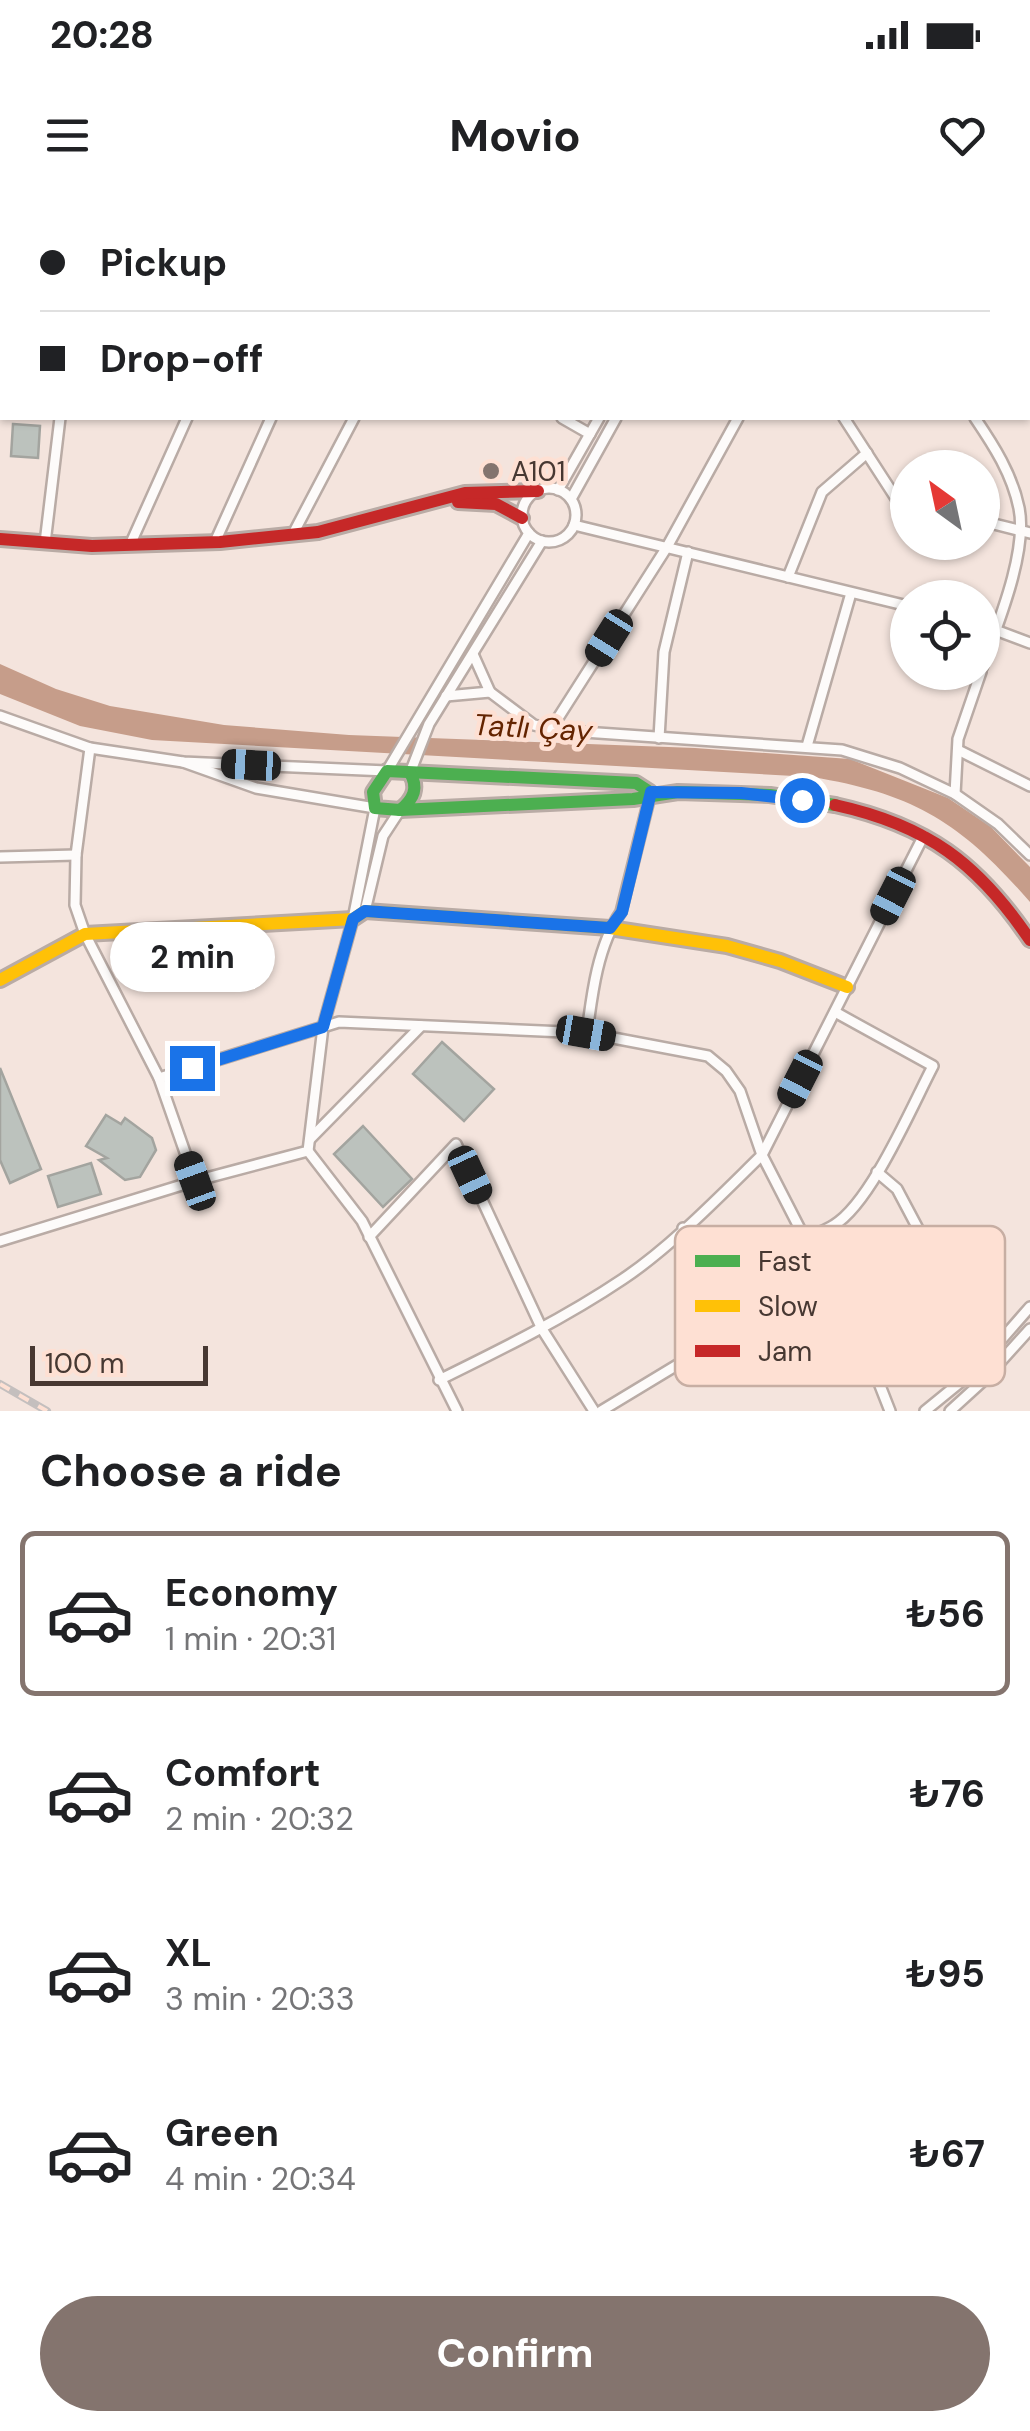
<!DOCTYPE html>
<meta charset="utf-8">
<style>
:root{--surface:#fff;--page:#f6f6f6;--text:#202124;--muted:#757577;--line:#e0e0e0;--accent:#84746e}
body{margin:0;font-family:"DM Sans",sans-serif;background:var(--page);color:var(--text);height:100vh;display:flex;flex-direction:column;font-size:38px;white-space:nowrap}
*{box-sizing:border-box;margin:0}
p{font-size:32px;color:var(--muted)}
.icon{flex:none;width:55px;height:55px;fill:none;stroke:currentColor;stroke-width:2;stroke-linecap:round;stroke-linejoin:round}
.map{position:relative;height:1211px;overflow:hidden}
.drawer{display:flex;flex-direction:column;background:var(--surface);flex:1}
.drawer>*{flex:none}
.banner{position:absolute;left:0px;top:0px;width:1030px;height:220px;box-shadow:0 2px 8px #0004;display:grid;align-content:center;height:220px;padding:0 40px;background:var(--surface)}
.needle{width:65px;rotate:327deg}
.buttons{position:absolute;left:890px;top:250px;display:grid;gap:20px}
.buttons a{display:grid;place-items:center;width:110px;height:110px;border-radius:50%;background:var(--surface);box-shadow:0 2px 8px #0004;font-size:50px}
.scale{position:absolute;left:30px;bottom:25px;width:178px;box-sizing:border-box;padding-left:10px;border:5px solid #473832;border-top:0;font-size:28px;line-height:35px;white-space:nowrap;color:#473832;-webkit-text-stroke:8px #fee0d3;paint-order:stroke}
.end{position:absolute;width:45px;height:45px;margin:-22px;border:12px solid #1a73e8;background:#fff;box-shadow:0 0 0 5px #fff}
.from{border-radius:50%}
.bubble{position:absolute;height:70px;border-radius:35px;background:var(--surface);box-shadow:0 2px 8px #0004;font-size:32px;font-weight:700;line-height:70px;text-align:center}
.car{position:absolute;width:30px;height:60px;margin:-30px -15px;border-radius:12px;box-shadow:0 0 8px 2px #0007;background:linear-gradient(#222 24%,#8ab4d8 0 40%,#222 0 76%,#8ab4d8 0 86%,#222 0)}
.banner b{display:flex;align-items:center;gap:35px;height:95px;font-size:38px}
.banner b+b{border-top:2px solid var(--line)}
.banner i{width:25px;height:25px;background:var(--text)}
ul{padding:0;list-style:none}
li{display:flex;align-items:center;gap:30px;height:165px;margin:0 20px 15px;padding:0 20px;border:5px solid transparent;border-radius:15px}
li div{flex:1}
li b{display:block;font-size:38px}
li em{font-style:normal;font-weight:700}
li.active{border-color:var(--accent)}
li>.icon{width:90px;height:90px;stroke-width:1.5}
h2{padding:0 40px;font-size:45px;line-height:120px}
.primary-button{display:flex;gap:20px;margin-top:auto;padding:20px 40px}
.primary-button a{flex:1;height:115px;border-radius:60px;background:var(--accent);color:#fff;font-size:40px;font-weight:700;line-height:115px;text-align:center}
.status{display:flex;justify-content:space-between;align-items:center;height:70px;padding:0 50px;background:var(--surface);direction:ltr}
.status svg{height:28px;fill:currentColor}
header{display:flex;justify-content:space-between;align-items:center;height:130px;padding:0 40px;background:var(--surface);font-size:45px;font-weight:700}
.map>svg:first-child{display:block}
.water{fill:#c69d8a}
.building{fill:#bcc2bd;stroke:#a3a49f;stroke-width:2.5}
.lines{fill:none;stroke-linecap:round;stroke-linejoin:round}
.street-casing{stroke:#b9aba5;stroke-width:14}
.fast-casing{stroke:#b9aba5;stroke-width:18}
.slow-casing{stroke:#b9aba5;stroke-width:18}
.jam-casing{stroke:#b9aba5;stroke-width:18}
.street{stroke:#fdfbfa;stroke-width:9}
.fast{stroke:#4caf50;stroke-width:12}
.slow{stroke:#ffc107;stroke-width:12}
.jam{stroke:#c62828;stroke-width:12}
.rail-casing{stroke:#c4bfbe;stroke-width:8}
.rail{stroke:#fee0d3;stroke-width:4;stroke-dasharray:11;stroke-linecap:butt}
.route{stroke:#1a73e8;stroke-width:12}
.poi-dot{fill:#84746e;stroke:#fee0d3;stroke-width:4}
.labels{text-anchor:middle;stroke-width:9;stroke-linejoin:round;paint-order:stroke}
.poi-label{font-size:28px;fill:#473832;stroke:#fee0d3;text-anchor:start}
.water-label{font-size:30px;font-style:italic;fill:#642400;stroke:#fee0d3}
.key{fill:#fee0d3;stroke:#c7aea3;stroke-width:2.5}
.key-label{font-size:28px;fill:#473832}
</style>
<div class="status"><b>20:28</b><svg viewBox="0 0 49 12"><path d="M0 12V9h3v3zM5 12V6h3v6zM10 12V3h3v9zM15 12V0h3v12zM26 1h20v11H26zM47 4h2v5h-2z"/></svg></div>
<header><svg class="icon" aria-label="menu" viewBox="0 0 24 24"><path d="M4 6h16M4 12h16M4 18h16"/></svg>Movio<svg class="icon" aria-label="heart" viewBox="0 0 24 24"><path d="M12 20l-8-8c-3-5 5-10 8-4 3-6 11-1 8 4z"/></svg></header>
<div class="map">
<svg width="1030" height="1211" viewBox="0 0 1030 1211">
<rect width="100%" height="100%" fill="#f4e4dd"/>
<path class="water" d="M0,464L56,489L110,506L224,525L349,535L695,548L850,559L948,598L991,627L1030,667V702C962,624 916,594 812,577L152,540L80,526L0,494Z"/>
<g class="building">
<polygon points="13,224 40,226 38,258 11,256"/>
<polygon points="442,842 494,889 464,921 413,874"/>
<polygon points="0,868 41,969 10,983 0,960"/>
<polygon points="106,915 121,924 125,918 152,938 156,950 140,977 125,980 99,960 107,958 86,946"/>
<polygon points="363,926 412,979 383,1007 334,954"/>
<polygon points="91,963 101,994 58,1007 48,976"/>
</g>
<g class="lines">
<defs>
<g id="street">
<polyline points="79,0 82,2"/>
<polyline points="223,0 227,2"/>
<polyline points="565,0 569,2"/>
<polyline points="829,0 831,2"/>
<polyline points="964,0 966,2"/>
<polyline points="146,2 148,0"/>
<polyline points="267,2 268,0"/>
<polyline points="377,2 378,0"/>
<polyline points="473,2 474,0"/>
<polyline points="555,2 557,0"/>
<polyline points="597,2 599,0"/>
<polyline points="713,2 714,0"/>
<polyline points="734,2 736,0"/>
<polyline points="1028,98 1030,102"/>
<polyline points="1028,114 1030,112"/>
<polyline points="0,205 2,206"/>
<polyline points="562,218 590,234"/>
<polyline points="844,218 899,303 908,305"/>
<path d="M975,218C994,246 1012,274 1019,308C1028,352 997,426 982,468"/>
<circle cx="549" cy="315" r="27"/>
<polyline points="558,290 599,218"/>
<polyline points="571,299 616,218"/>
<polyline points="982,321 1030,333"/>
<polyline points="574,325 908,406"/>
<polyline points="293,334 354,218"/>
<polyline points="215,342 271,218"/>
<polyline points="45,343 60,218"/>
<polyline points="130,345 187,218"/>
<polyline points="788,377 822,292 867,253"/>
<polyline points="982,425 1030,443"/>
<polyline points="473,454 490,492 534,525 555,530 842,550 900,568 955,594 998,624 1030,655"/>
<polyline points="446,496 490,492"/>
<polyline points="0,516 90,548 183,562 387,571 529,333"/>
<polyline points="551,529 667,347 738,218"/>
<polyline points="659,538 664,452 688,352"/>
<polyline points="807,546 851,393"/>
<polyline points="90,548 76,655 75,705 85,734 159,878 195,981"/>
<polyline points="958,550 1030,586"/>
<polyline points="410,573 429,524 542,341"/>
<path d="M651,592L621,712C598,745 592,793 587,833L708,856L726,871L740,891L762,955L879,1183L890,1211"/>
<polyline points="955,594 958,539 981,472"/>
<polyline points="0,657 76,655"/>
<polyline points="365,711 383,636 400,610"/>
<polyline points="159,878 339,822 587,833"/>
<polyline points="310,939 421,826"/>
<polyline points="308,951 362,1021 457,1211"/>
<polyline points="877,972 897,989 986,1157"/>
<polyline points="683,1028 754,1168"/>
<polyline points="369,1037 456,944 542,1129 594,1211"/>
<path d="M805,1038C815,1034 825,1031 834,1025C871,1003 912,906 933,866L835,812"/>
<polyline points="0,1041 195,981 308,951 323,827 353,719 375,608 256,588 183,562"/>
<path d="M439,1180C502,1149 565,1118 623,1079C671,1047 721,995 762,955L924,635"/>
<polyline points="601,1211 735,1130"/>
<polyline points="925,1211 974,1171 1030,1107"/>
<polyline points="950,1211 984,1180 1030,1129"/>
</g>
<g id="fast">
<polyline points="650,592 636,583 387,571 373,592 375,608 400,610 633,599 678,592 770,595 835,605"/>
<path d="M400,610C413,600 419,588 410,573"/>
</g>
<polyline id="slow" points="0,780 85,734 353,719 365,711 610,728 727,746 780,761 847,787"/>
<g id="jam">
<polyline points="458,302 496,304 522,318"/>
<polyline points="0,339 92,346 220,342 318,332 465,293 538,291"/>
<path d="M835,605C927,625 978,663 1030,740"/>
</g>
</defs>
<use href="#street" class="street-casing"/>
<use href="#fast" class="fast-casing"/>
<use href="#slow" class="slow-casing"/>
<use href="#jam" class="jam-casing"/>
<use href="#street" class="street"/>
<use href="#fast" class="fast"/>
<use href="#slow" class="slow"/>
<use href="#jam" class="jam"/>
<defs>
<polyline id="rail" points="0,1184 47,1211"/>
</defs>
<use href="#rail" class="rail-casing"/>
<use href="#rail" class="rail"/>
</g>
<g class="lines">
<polyline class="route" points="192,868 323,827 353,719 365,711 610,728 622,712 651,592 741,593 802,600"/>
</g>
<circle class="poi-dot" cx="491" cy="271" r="10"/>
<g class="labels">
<g class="poi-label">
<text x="511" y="281">A101</text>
</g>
<g class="water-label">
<text transform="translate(533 528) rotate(3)" y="10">Tatlı Çay</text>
</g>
</g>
<rect x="675" y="1026" width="330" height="160" rx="15" class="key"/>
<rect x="695" y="1055" width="45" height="12" fill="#4caf50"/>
<rect x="695" y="1100" width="45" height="12" fill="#ffc107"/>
<rect x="695" y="1145" width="45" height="12" fill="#c62828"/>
<g class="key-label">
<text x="758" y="1071">Fast</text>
<text x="758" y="1116">Slow</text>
<text x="758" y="1161">Jam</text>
</g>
</svg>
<div class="buttons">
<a><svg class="needle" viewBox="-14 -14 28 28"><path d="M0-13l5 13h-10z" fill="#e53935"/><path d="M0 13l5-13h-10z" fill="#757577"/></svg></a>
<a><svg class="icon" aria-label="locate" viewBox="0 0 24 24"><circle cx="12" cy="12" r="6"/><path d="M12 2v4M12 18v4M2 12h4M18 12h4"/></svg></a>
</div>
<div class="scale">100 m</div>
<i class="end from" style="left:802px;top:600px"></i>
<i class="end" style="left:192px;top:868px"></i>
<div class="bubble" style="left:110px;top:722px;width:165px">2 min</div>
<i class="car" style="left:609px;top:438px;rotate:212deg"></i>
<i class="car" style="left:251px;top:565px;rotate:273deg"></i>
<i class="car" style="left:893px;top:696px;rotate:207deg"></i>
<i class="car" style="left:586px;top:833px;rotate:100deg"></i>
<i class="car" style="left:800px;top:879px;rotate:207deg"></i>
<i class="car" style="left:470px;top:975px;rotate:155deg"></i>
<i class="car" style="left:195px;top:981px;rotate:340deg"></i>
<div class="banner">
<b><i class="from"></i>Pickup</b>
<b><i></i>Drop-off</b>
</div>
</div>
<section class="drawer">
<h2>Choose a ride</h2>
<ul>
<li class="active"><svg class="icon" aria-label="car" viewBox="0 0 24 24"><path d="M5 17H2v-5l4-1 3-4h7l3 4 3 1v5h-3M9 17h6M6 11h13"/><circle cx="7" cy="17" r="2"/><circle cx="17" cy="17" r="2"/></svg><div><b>Economy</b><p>1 min · 20:31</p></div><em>₺56</em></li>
<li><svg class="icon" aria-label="car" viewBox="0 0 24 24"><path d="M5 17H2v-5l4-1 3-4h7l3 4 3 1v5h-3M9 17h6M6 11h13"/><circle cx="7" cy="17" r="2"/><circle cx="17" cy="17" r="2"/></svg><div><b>Comfort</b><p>2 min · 20:32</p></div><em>₺76</em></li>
<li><svg class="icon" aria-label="car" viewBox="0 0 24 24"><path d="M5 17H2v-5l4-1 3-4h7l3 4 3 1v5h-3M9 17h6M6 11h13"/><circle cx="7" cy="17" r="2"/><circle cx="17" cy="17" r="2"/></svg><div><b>XL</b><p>3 min · 20:33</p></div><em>₺95</em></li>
<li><svg class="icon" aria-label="car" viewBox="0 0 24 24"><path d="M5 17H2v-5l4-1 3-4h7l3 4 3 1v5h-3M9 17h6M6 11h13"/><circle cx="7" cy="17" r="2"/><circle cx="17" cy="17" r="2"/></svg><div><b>Green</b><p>4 min · 20:34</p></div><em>₺67</em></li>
</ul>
<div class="primary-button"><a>Confirm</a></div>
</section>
